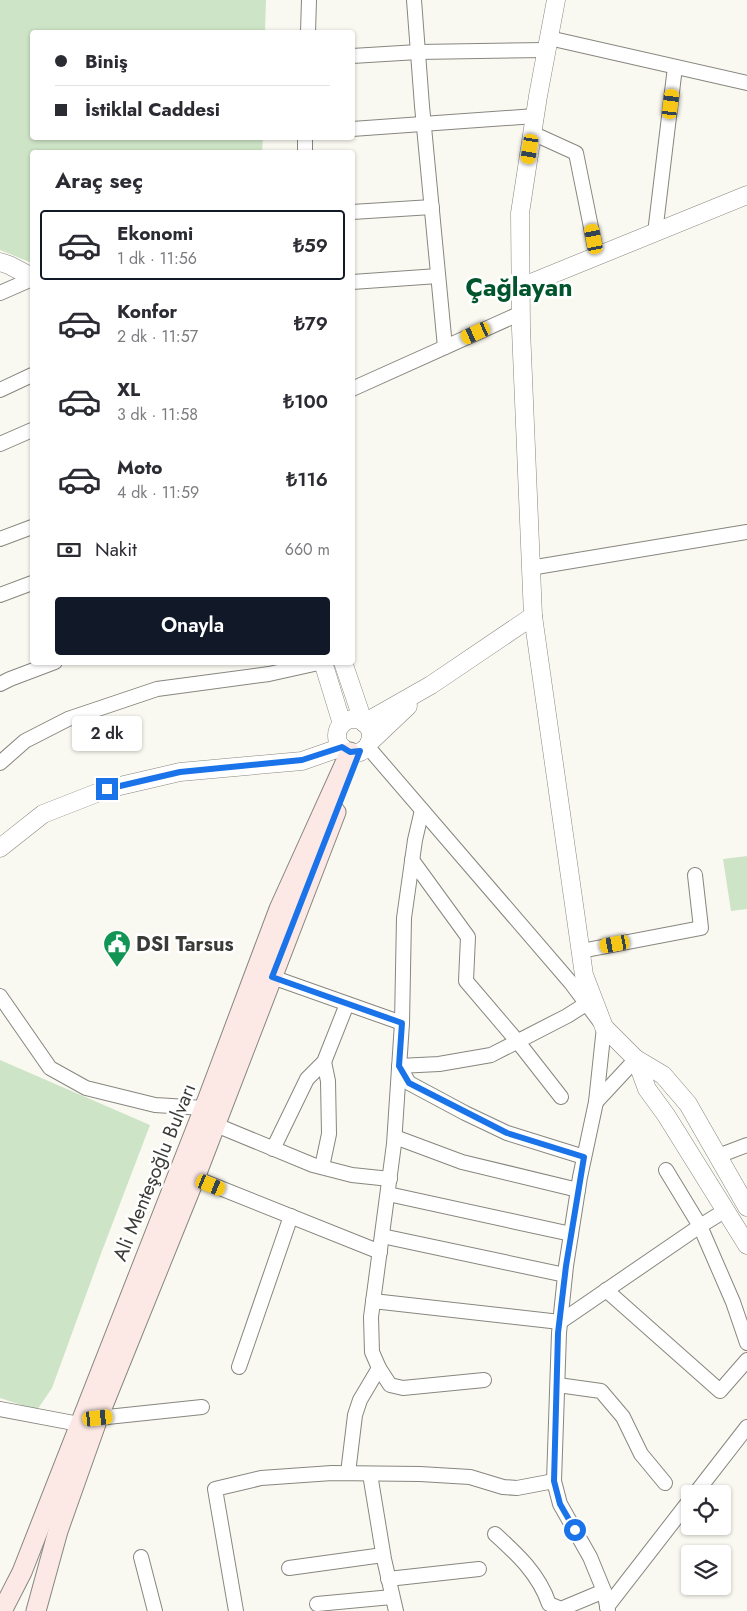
<!DOCTYPE html>
<html lang="tr">
<meta charset="utf-8">
<style>
:root{--surface:#fff;--page:#f2f2f3;--text:#2b2b33;--muted:#7c7c81;--line:#e1e1e2;--accent:#111827}
body{margin:0;font-family:Jost,sans-serif;background:var(--page);color:var(--text);height:100vh;display:flex;flex-direction:column;font-size:19px;white-space:nowrap}
*{box-sizing:border-box;margin:0}
p{font-size:16px;color:var(--muted)}
.icon{flex:none;width:28px;height:28px;fill:none;stroke:currentColor;stroke-width:2;stroke-linecap:round;stroke-linejoin:round}
.map{position:relative;flex:1;overflow:hidden}
.details{position:absolute;left:30px;top:150px;width:325px;height:515px;display:flex;flex-direction:column;background:var(--surface);border-radius:5px;box-shadow:0 1px 4px #0004}
.details>*{flex:none}
.banner{position:absolute;left:30px;top:30px;width:325px;height:110px;border-radius:5px;box-shadow:0 1px 4px #0004;display:grid;align-content:center;height:110px;padding:0 25px;background:var(--surface)}
.fabs{position:absolute;left:681px;top:1485px;display:grid;gap:10px}
.fabs a{display:grid;place-items:center;width:50px;height:50px;border-radius:5px;background:var(--surface);box-shadow:0 1px 4px #0004;font-size:25px}
.end{position:absolute;width:22px;height:22px;margin:-11px;border:6px solid #1a73e8;background:#fff;box-shadow:0 0 0 2px #fff}
.from{border-radius:50%}
.bubble{position:absolute;height:35px;border-radius:5px;background:var(--surface);box-shadow:0 1px 4px #0004;font-size:16px;font-weight:600;line-height:35px;text-align:center}
.car{position:absolute;width:15px;height:30px;margin:-15px -8px;border-radius:6px;box-shadow:0 0 4px 1px #0007;background:linear-gradient(#f5c518 24%,#345 0 40%,#f5c518 0 76%,#345 0 86%,#f5c518 0)}
.banner b{display:flex;align-items:center;gap:18px;height:48px;font-size:19px}
.banner b+b{border-top:1px solid var(--line)}
.banner i{width:12px;height:12px;background:var(--text)}
ul{padding:0;list-style:none}
li{display:flex;align-items:center;gap:15px;height:70px;margin:0 10px 8px;padding:0 15px;border:2px solid transparent;border-radius:5px}
li div{flex:1}
li b{display:block;font-size:19px}
li em{font-style:normal;font-weight:600}
li.active{border-color:var(--accent)}
li>.icon{width:45px;height:45px;stroke-width:1.5}
h2{padding:0 25px;font-size:22px;line-height:60px}
.pay{display:flex;align-items:center;gap:12px;height:55px;padding:0 25px;font-size:19px}
.pay p{margin-inline-start:auto}
.primary-button{display:flex;gap:10px;margin-top:auto;padding:10px 25px}
.primary-button a{flex:1;height:58px;border-radius:5px;background:var(--accent);color:#fff;font-size:20px;font-weight:600;line-height:58px;text-align:center}
.map>svg:first-child{display:block}
.green{fill:#cee4c6}
.lines{fill:none;stroke-linecap:round;stroke-linejoin:round}
.minor-casing{stroke:#87867f;stroke-width:16}
.tertiary-casing{stroke:#87867f;stroke-width:19}
.secondary-casing{stroke:#87867f;stroke-width:21}
.minor{stroke:#fff;stroke-width:14}
.tertiary{stroke:#fff;stroke-width:18}
.secondary{stroke:#fce8e5;stroke-width:19}
.route{stroke:#1a73e8;stroke-width:6}
.labels{text-anchor:middle;stroke-width:5;stroke-linejoin:round;paint-order:stroke}
.poi-label{font-size:20px;font-weight:bold;fill:#3b3b38;stroke:#fff;text-anchor:start}
.street-label{font-size:20px;fill:#3b3b38;stroke:#fff}
.district-label{font-size:25px;font-weight:bold;fill:#00552c;stroke:#fff}
</style>
<div class="map">
<svg width="747" height="1611" viewBox="0 0 747 1611">
<rect width="100%" height="100%" fill="#faf9f1"/>
<g class="green">
<polygon points="0,0 266,0 265,32 32,32 32,138 263,138 262,152 32,152 32,263 0,250"/>
<polygon points="747,856 747,909 731,911 723,859"/>
<polygon points="0,1060 150,1125 102,1251 52,1388 37,1410 0,1398"/>
</g>
<g class="lines">
<defs>
<g id="minor">
<polyline points="414,0 422,106 445,347"/>
<polyline points="308,32 309,0"/>
<polyline points="549,38 747,83"/>
<polyline points="352,56 418,52 546,50"/>
<polyline points="352,129 535,116"/>
<polyline points="532,133 576,153 597,257"/>
<polyline points="305,152 305,138"/>
<polyline points="352,212 432,207"/>
<polyline points="655,233 675,67"/>
<polyline points="352,282 438,276"/>
<polyline points="0,293 32,279"/>
<polyline points="352,389 521,313"/>
<polyline points="0,390 32,375"/>
<polyline points="0,444 32,430"/>
<polyline points="0,539 32,527"/>
<polyline points="530,568 747,532"/>
<polyline points="0,595 32,583"/>
<polyline points="0,684 10,679 55,662"/>
<polyline points="367,746 571,983 604,1027 596,1102 580,1177 566,1266 559,1333 554,1481 560,1504 590,1557 604,1591 608,1611"/>
<polyline points="0,763 25,741 68,719 157,689 269,674 323,662"/>
<polyline points="422,810 415,840 404,918 402,1023 394,1144 371,1317 372,1352 379,1368 390,1385 403,1388 484,1380"/>
<polyline points="412,860 468,937 466,981 518,1042 561,1097"/>
<polyline points="581,951 701,928 695,875"/>
<polyline points="272,977 402,1023"/>
<polyline points="0,996 50,1068 86,1088 155,1105 204,1108 216,1125 313,1165 352,1175 390,1179"/>
<polyline points="596,1102 636,1059"/>
<polyline points="395,1137 462,1162 578,1190"/>
<polyline points="273,1149 307,1079 324,1062 347,1004"/>
<polyline points="718,1156 747,1145"/>
<polyline points="584,1157 507,1133 465,1113 409,1083 399,1066 439,1064 491,1055 567,1016 586,1004"/>
<polyline points="322,1167 329,1134 328,1081 324,1062"/>
<polyline points="666,1170 700,1226 733,1302 747,1343"/>
<polyline points="195,1178 380,1252"/>
<polyline points="388,1194 571,1234"/>
<polyline points="382,1236 565,1275"/>
<polyline points="606,1290 720,1391 747,1360"/>
<polyline points="373,1301 560,1322 700,1226 726,1210"/>
<polyline points="239,1367 291,1216"/>
<polyline points="558,1385 601,1391 623,1417 641,1454 665,1483"/>
<polyline points="0,1409 79,1424"/>
<polyline points="98,1418 202,1407"/>
<polyline points="348,1473 355,1415 360,1400 379,1368"/>
<polyline points="370,1474 384,1559 396,1611"/>
<polyline points="695,1494 747,1427"/>
<path d="M495,1534C517,1554 539,1574 549,1604L561,1609L604,1591"/>
<polyline points="141,1557 155,1611"/>
<polyline points="289,1568 383,1555"/>
<polyline points="388,1579 479,1569"/>
<polyline points="317,1604 392,1597"/>
<polyline points="607,1607 690,1500"/>
<polyline points="236,1611 215,1489 261,1478 332,1473 420,1474 470,1477 503,1487 517,1488 554,1481"/>
</g>
<g id="tertiary">
<polyline points="556,0 538,96 520,213 521,329 533,616 584,975 604,1027 636,1059 647,1089 666,1115 747,1245"/>
<polyline points="0,262 9,265 32,277"/>
<polyline points="521,287 747,195"/>
<polyline points="323,662 342,724"/>
<polyline points="343,662 363,721"/>
<circle cx="354" cy="736" r="17"/>
<polyline points="364,723 431,685 533,616"/>
<polyline points="369,743 408,706"/>
<polyline points="0,848 43,814 107,789 180,772 302,761 342,747"/>
<polyline points="636,1059 663,1075 688,1104 747,1207"/>
</g>
<g id="secondary">
<polyline points="2,1611 22,1572 208,1098 279,909 350,752"/>
<polyline points="36,1611 58,1531 98,1418 195,1178 336,812"/>
</g>
</defs>
<use href="#minor" class="minor-casing"/>
<use href="#tertiary" class="tertiary-casing"/>
<use href="#secondary" class="secondary-casing"/>
<use href="#minor" class="minor"/>
<use href="#tertiary" class="tertiary"/>
<use href="#secondary" class="secondary"/>
</g>
<g class="lines">
<polyline class="route" points="107,789 180,772 302,760 342,747 350,752 360,751 272,977 402,1023 399,1066 409,1083 507,1133 584,1157 566,1266 558,1333 554,1481 560,1504 575,1530"/>
</g>
<defs>
<symbol id="civic-pin" viewBox="-11 -11 22 30"><path d="M0 17L-7.5 6A9.5 9.5 0 1 1 7.5 6Z" fill="#129554" stroke="#fff"/><path d="M-.6-6.5H3V-4.5H.6V-3L4-1V1h2V6H-6V1h2V-1L-.6-3ZM-1.2 2.5V6h2.4V2.5Z" fill="#fff"/></symbol>
</defs>
<g fill-rule="evenodd">
<use href="#civic-pin" x="101" y="928" width="32" height="43"/>
</g>
<g class="labels">
<g class="poi-label">
<text x="136" y="951">DSI Tarsus</text>
</g>
<g class="street-label">
<text transform="translate(154 1172) rotate(-68)" y="7">Ali Menteşoğlu Bulvarı</text>
</g>
<g class="district-label">
<text x="519" y="296">Çağlayan</text>
</g>
</g>
</svg>
<div class="fabs">
<a><svg class="icon" aria-label="locate" viewBox="0 0 24 24"><circle cx="12" cy="12" r="6"/><path d="M12 2v4M12 18v4M2 12h4M18 12h4"/></svg></a>
<a><svg class="icon" aria-label="layers" viewBox="0 0 24 24"><path d="M12 4l9 5-9 5-9-5zM3 14l9 5 9-5"/></svg></a>
</div>
<i class="end from" style="left:575px;top:1530px"></i>
<i class="end" style="left:107px;top:789px"></i>
<div class="bubble" style="left:72px;top:716px;width:70px">2 dk</div>
<i class="car" style="left:671px;top:104px;rotate:7deg"></i>
<i class="car" style="left:530px;top:149px;rotate:189deg"></i>
<i class="car" style="left:594px;top:239px;rotate:349deg"></i>
<i class="car" style="left:476px;top:333px;rotate:246deg"></i>
<i class="car" style="left:615px;top:944px;rotate:260deg"></i>
<i class="car" style="left:211px;top:1185px;rotate:112deg"></i>
<i class="car" style="left:98px;top:1418px;rotate:84deg"></i>
<div class="banner">
<b><i class="from"></i>Biniş</b>
<b><i></i>İstiklal Caddesi</b>
</div>
<section class="details">
<h2>Araç seç</h2>
<ul>
<li class="active"><svg class="icon" aria-label="car" viewBox="0 0 24 24"><path d="M5 17H2v-5l4-1 3-4h7l3 4 3 1v5h-3M9 17h6M6 11h13"/><circle cx="7" cy="17" r="2"/><circle cx="17" cy="17" r="2"/></svg><div><b>Ekonomi</b><p>1 dk · 11:56</p></div><em>₺59</em></li>
<li><svg class="icon" aria-label="car" viewBox="0 0 24 24"><path d="M5 17H2v-5l4-1 3-4h7l3 4 3 1v5h-3M9 17h6M6 11h13"/><circle cx="7" cy="17" r="2"/><circle cx="17" cy="17" r="2"/></svg><div><b>Konfor</b><p>2 dk · 11:57</p></div><em>₺79</em></li>
<li><svg class="icon" aria-label="car" viewBox="0 0 24 24"><path d="M5 17H2v-5l4-1 3-4h7l3 4 3 1v5h-3M9 17h6M6 11h13"/><circle cx="7" cy="17" r="2"/><circle cx="17" cy="17" r="2"/></svg><div><b>XL</b><p>3 dk · 11:58</p></div><em>₺100</em></li>
<li><svg class="icon" aria-label="car" viewBox="0 0 24 24"><path d="M5 17H2v-5l4-1 3-4h7l3 4 3 1v5h-3M9 17h6M6 11h13"/><circle cx="7" cy="17" r="2"/><circle cx="17" cy="17" r="2"/></svg><div><b>Moto</b><p>4 dk · 11:59</p></div><em>₺116</em></li>
</ul>
<div class="pay"><svg class="icon" aria-label="cash" viewBox="0 0 24 24"><path d="M3 7h18v10H3z"/><circle cx="12" cy="12" r="2"/></svg>Nakit<p>660 m</p></div>
<div class="primary-button"><a>Onayla</a></div>
</section>
</div>
